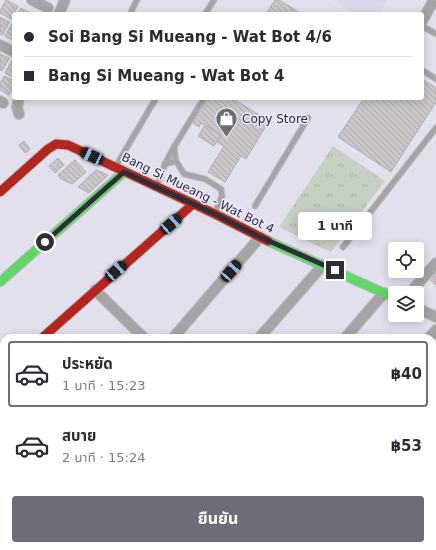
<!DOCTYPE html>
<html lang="th">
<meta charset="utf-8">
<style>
:root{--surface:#fff;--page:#f7f7f7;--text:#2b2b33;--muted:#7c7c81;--line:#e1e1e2;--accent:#6e6c76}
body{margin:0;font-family:"DejaVu Sans","Noto Sans Thai",sans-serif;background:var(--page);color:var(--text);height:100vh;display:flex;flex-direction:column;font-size:15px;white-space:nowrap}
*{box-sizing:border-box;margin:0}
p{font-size:13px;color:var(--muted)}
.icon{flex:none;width:22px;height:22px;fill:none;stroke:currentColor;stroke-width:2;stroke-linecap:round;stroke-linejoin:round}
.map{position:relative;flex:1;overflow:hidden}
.drawer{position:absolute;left:0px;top:334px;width:436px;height:216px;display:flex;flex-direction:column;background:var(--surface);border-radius:12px 12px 0 0;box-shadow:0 2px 10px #0003}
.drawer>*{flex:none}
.hud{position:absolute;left:12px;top:12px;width:412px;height:88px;border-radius:4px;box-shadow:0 2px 10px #0003;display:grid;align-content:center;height:88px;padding:0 12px;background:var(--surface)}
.tools{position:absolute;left:388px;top:242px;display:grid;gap:8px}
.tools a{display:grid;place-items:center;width:36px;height:36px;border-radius:4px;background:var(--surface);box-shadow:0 2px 10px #0003;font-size:20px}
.end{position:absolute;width:18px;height:18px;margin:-9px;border:5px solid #2f2d36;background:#fff;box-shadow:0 0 0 2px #fff}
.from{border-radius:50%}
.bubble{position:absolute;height:28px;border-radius:4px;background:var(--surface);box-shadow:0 2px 10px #0003;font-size:13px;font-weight:700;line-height:28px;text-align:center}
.car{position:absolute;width:12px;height:24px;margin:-12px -6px;border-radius:5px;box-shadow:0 0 3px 1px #0007;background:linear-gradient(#222 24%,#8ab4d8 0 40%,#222 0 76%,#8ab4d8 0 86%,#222 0)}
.hud b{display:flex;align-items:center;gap:14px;height:38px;font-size:15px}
.hud b+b{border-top:1px solid var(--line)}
.hud i{width:10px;height:10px;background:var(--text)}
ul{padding:7px 0 0;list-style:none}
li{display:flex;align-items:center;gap:12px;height:66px;margin:0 8px 6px;padding:0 4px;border:2px solid transparent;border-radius:4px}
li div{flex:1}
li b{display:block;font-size:15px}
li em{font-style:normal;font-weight:700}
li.active{border-color:var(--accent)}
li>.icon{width:36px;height:36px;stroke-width:1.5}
.action{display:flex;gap:8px;margin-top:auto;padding:8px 12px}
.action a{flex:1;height:46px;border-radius:4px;background:var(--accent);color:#fff;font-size:16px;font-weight:700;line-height:46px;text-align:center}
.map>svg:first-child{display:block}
.built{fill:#dbd8ed}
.grass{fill:url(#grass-tufts)}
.building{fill:url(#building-back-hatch);stroke:#b3adb2}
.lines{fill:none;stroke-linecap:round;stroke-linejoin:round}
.lane-casing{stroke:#bfbdc7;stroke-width:7}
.street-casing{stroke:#bfbdc7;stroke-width:12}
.fast-casing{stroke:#bfbdc7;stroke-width:11}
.jam-casing{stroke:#bfbdc7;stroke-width:11}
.lane{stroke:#a6a4a5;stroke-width:5}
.street{stroke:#a6a4a5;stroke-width:10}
.fast{stroke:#63d668;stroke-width:9}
.jam{stroke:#b3261e;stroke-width:9}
.route{stroke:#2f2d36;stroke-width:5}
.labels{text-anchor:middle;stroke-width:3;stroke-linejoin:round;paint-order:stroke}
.poi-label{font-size:12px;fill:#2f2d36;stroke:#ece8fe;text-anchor:start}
.street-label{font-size:12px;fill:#2f2d36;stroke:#ece8fe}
</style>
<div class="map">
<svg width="436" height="550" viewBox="0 0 436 550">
<defs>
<pattern id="grass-tufts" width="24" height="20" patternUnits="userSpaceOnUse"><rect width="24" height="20" fill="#c6cfc4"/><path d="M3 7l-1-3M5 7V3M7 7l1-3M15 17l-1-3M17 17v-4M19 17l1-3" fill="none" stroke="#aab2a9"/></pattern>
<pattern id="building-back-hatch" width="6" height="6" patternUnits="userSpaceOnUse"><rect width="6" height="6" fill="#cbc6c9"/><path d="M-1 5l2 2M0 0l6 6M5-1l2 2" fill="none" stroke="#afaaad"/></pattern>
</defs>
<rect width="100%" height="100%" fill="#e2e0ec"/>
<polygon class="built" points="333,0 387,0 379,14 354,14"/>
<polygon class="grass" points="333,146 385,181 331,252 279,227"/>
<g class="building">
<polygon points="6,0 18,6 11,19 0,13 0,11"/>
<polygon points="275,0 279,0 302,14 266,14"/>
<polygon points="21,8 32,14 17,14"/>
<polygon points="0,17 9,22 3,35 0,34"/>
<polygon points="12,24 14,25 14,41 5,36"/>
<polygon points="0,54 9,58 2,71 0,70"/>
<polygon points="12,60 14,61 14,78 5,73"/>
<polygon points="4,76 14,81 14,86 9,95 0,90 0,84"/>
<polygon points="422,79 436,88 436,102 391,172 338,137 364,98 422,98"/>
<polygon points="208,98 232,98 269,121 246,159 241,156 225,182 208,172 224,146 217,142 221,135 201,123 199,127 193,123"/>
<polygon points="205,125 221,135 214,146 198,136"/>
<polygon points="24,141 30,149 25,153 19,145"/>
<polygon points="58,158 64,165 55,173 49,166"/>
<polygon points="75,160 86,172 72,184 61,179 58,175"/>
<polygon points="96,170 108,175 89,193 78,187"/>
<polygon points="436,264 436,285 426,276"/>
</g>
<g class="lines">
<defs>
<g id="lane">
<polyline points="130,14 137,0"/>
<polyline points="205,14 214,0"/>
<polyline points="422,26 436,34"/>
<polyline points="422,70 436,79"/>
<polyline points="204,98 174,147 176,161 184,174 205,179 221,189 222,196 215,213"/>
<polyline points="165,164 174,147"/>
<polyline points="116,166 156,98"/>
<polyline points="157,186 165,164 176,161"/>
<polyline points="255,206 308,118"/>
<polyline points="343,247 436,128"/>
</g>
<g id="street">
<polyline points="32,0 48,8"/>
<polyline points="59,14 65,0"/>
<polyline points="422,21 434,0"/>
<polyline points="0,45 14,52"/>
<polyline points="0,101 3,103"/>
<polyline points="19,114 17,107 19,98"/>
<polyline points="95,290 144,338"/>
<polyline points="410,293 436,263"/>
<polyline points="417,308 436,317"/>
<polyline points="173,338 260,237"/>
<polyline points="259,338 323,265"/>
<polyline points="345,338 384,293"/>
<polyline points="429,338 436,330"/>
<polyline points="0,376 4,372"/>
<polyline points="432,433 436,428"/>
<polyline points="0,452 4,455"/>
<polyline points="432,527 436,522"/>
<polyline points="0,533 4,529"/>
<polyline points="112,546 116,550"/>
<polyline points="72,550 75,546"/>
<polyline points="161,550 165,546"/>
<polyline points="249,550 253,546"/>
<polyline points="330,550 334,546"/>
<polyline points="412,550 416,546"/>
</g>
<g id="fast">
<polyline points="268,241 395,298"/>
<polyline points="0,282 124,172"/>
</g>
<g id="jam">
<polyline points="0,192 48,149 56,144 68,145 215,214 268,241"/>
<polyline points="42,338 193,204"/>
</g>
</defs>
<use href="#lane" class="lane-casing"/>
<use href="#street" class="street-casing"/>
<use href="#fast" class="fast-casing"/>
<use href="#jam" class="jam-casing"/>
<use href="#lane" class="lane"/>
<use href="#street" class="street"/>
<use href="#fast" class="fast"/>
<use href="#jam" class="jam"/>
</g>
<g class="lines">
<polyline class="route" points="45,242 124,172 215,214 260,237 335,270"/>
</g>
<defs>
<symbol id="shop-pin" viewBox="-11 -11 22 30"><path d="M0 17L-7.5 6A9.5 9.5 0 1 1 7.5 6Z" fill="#6e6c76" stroke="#ece8fe"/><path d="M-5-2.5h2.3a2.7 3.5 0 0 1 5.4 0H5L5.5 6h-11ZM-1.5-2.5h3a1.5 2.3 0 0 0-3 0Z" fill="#fff"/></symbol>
</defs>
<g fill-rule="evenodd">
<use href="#shop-pin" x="214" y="106" width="25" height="34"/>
</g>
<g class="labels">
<g class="poi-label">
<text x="242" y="123">Copy Store</text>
</g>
<g class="street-label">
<text transform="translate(198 193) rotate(26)" y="4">Bang Si Mueang - Wat Bot 4</text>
</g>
</g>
</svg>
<div class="tools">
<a><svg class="icon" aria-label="locate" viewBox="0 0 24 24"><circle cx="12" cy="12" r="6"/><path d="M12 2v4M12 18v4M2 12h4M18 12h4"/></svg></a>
<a><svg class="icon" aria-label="layers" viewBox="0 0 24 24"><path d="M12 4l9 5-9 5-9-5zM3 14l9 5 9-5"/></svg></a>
</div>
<i class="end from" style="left:45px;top:242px"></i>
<i class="end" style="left:335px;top:270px"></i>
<div class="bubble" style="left:298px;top:212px;width:74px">1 นาที</div>
<i class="car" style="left:92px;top:156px;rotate:295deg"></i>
<i class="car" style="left:171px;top:224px;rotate:49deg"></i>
<i class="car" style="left:116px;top:271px;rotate:49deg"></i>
<i class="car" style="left:231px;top:271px;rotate:41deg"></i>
<div class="hud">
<b><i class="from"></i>Soi Bang Si Mueang - Wat Bot 4/6</b>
<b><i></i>Bang Si Mueang - Wat Bot 4</b>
</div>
<section class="drawer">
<ul>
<li class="active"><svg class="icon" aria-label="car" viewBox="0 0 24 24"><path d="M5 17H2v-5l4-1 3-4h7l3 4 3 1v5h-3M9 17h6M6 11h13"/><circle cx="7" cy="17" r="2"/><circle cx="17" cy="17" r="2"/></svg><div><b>ประหยัด</b><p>1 นาที · 15:23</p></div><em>฿40</em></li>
<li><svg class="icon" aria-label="car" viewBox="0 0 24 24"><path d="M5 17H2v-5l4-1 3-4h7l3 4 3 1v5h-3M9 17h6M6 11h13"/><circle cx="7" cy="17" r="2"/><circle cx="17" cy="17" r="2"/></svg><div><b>สบาย</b><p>2 นาที · 15:24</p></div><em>฿53</em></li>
</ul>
<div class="action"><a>ยืนยัน</a></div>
</section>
</div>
